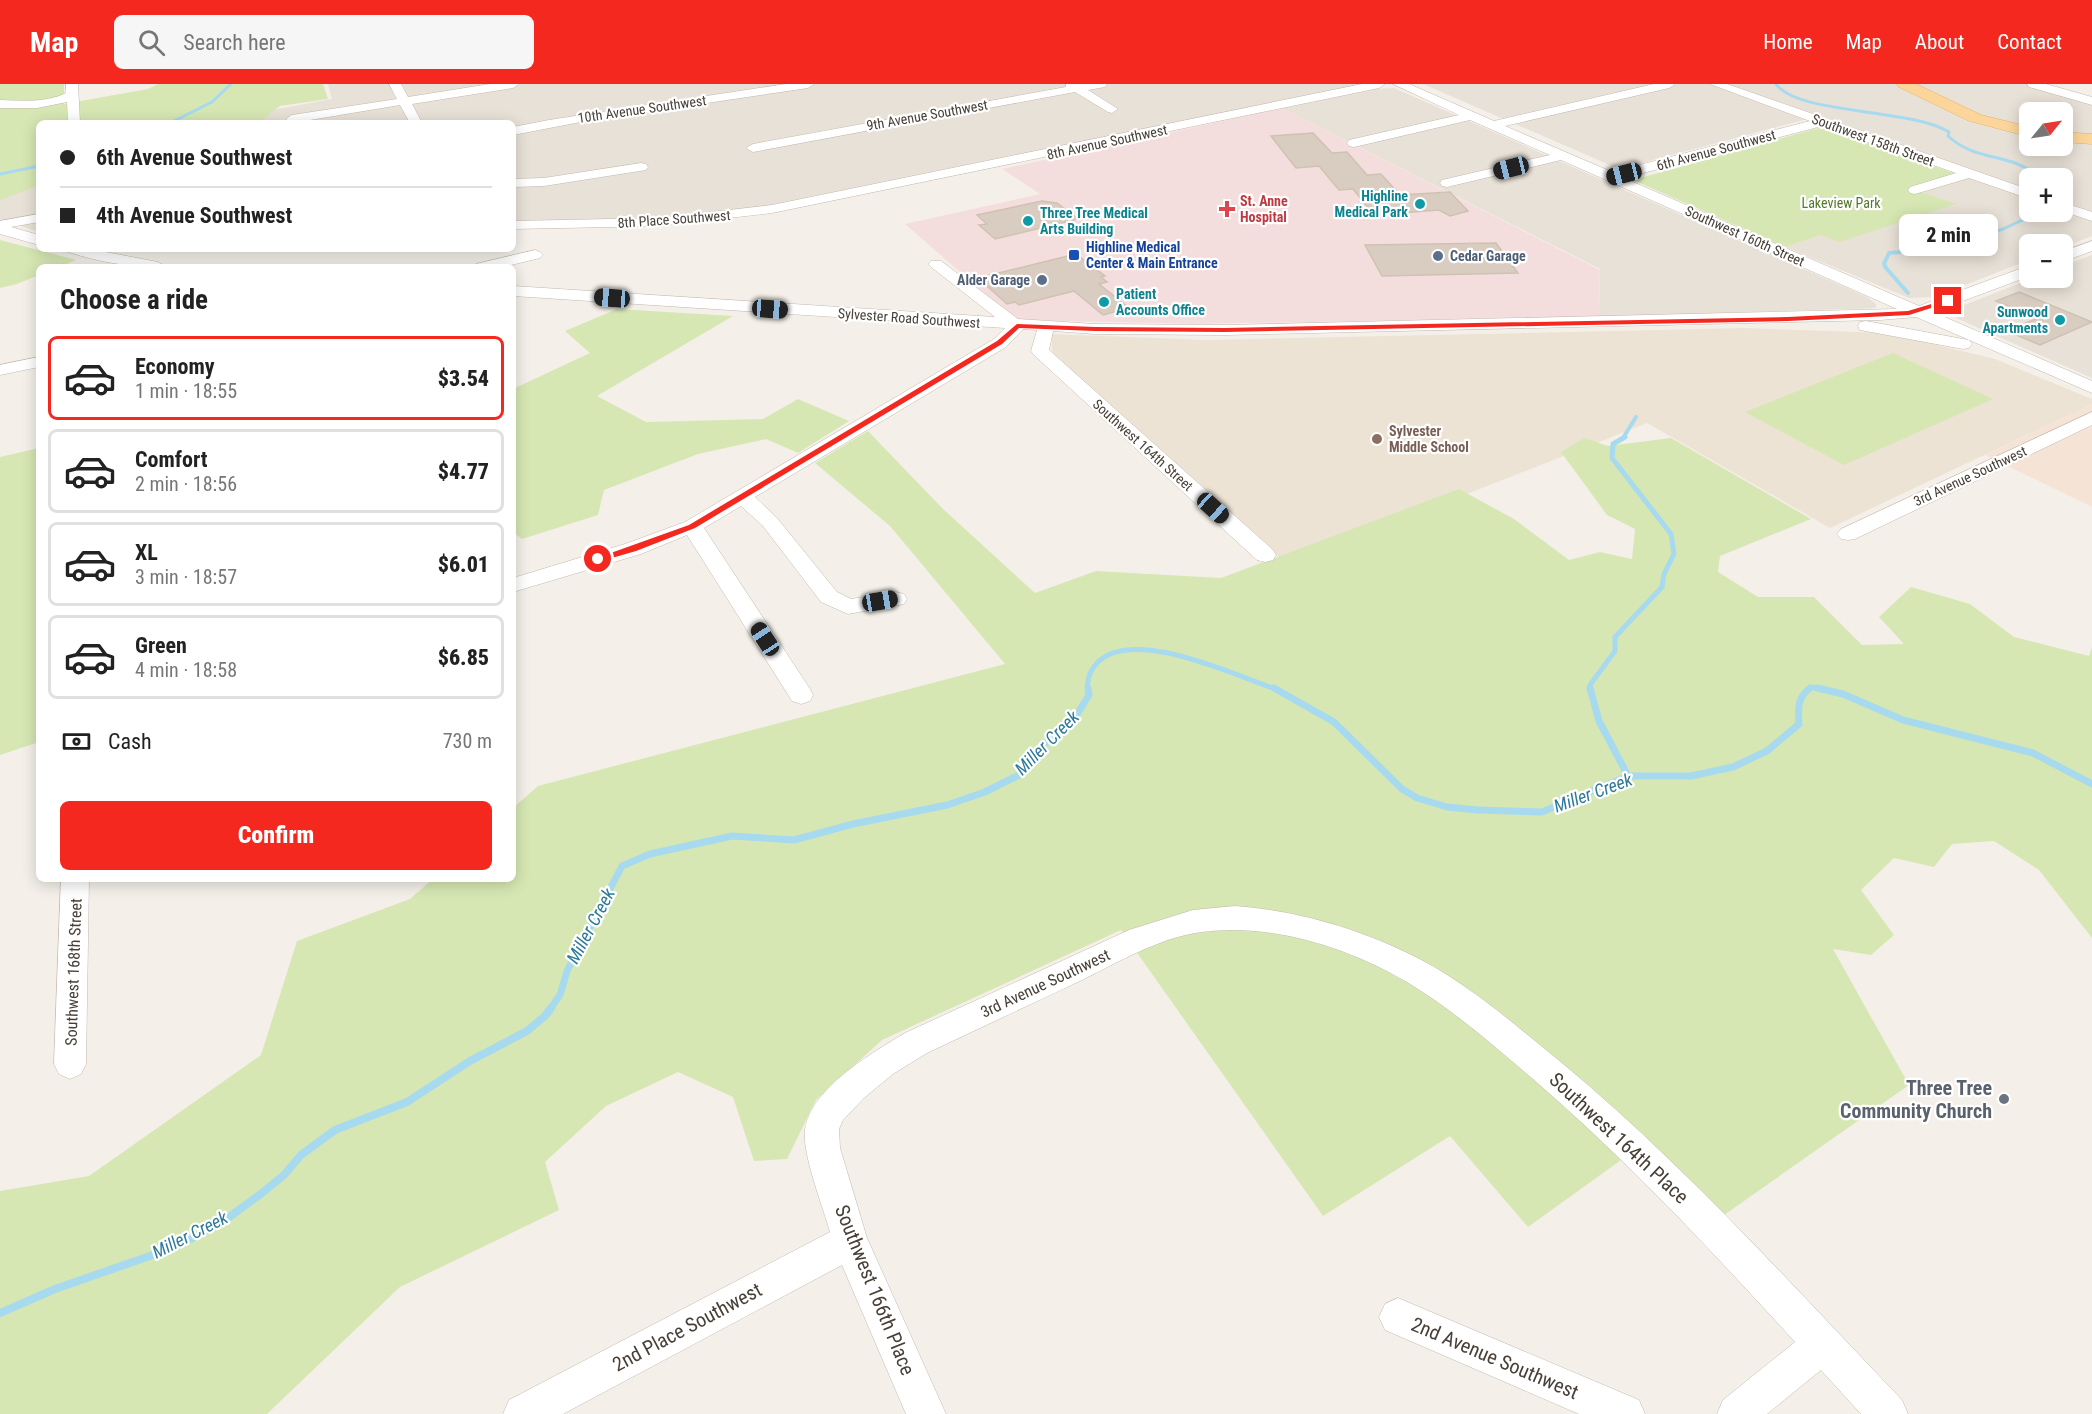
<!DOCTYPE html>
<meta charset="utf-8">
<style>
:root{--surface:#fff;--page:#f6f6f6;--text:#222;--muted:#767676;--line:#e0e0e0;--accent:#f52820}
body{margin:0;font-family:"Roboto Condensed",sans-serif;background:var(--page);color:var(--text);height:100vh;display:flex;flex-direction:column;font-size:22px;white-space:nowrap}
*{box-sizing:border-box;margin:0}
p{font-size:20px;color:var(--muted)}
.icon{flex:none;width:33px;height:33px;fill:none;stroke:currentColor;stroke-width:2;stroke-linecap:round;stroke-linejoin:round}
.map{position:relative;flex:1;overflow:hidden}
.sheet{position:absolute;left:36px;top:180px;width:480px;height:618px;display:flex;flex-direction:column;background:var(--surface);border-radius:9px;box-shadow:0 3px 15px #0003}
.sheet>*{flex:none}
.top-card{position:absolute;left:36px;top:36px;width:480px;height:132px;border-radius:9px;box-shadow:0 3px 15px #0003;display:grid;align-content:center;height:132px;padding:0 24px;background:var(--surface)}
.needle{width:39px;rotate:60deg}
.tools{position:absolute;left:2019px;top:18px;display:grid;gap:12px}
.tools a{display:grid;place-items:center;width:54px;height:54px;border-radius:9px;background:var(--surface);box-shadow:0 3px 15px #0003;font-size:30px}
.end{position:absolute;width:27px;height:27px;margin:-14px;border:8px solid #f52820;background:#fff;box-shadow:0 0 0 3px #fff}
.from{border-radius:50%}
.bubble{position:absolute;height:42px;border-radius:9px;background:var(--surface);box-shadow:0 3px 15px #0003;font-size:20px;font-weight:800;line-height:42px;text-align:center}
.car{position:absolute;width:18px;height:36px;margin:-18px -9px;border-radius:8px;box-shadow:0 0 4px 2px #0007;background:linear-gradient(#222 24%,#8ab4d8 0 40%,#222 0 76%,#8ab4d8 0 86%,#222 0)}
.top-card b{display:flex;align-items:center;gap:21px;height:57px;font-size:22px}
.top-card b+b{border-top:2px solid var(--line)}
.top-card i{width:15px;height:15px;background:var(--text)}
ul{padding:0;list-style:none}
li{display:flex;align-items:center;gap:18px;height:84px;margin:0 12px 9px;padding:0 12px;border:3px solid var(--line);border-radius:9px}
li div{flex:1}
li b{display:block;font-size:22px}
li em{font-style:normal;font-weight:800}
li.selected{border-color:var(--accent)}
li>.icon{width:54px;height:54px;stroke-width:1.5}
h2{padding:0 24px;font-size:27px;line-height:72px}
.pay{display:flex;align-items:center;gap:15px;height:66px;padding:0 24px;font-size:22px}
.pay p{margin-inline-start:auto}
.cta{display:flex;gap:12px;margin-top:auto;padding:12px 24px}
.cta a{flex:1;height:69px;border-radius:9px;background:var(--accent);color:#fff;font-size:24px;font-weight:800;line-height:69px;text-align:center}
header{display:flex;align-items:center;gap:36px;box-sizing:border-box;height:84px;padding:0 30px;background:var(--accent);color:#fff}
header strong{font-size:28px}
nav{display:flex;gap:33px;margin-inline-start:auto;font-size:21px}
.search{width:420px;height:54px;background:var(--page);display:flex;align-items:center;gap:15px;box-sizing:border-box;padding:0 21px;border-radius:9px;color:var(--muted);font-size:22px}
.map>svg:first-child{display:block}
.residential{fill:#e8e1d7;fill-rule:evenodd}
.commercial{fill:#f5e4d5}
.education{fill:#ede3d4}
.medical{fill:#f4dedd}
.green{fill:#d6e7b3}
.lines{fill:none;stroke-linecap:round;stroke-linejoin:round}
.stream-far4{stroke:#a7daef;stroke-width:3}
.stream-far3{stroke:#a7daef;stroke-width:4}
.stream-far2{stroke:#a7daef;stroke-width:5}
.stream-far1{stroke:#a7daef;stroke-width:7}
.stream{stroke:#a7daef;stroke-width:8}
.building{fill:#d9cdc2;stroke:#d0c1b2;stroke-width:1.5}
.minor-casing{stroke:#c3b9af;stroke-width:1}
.major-casing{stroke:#e1b06a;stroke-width:1}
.minor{fill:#fff;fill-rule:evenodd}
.major{fill:#fcd59b;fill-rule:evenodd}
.route{fill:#f52820}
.culture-dot{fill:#0f9aa8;stroke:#fff;stroke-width:2}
.health-dot{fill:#e0444e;stroke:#fff;stroke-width:2}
.transit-dot{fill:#1a4fb4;stroke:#fff;stroke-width:2}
.service-dot{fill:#5c6f8a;stroke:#fff;stroke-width:2}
.education-dot{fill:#8d6e63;stroke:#fff;stroke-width:2}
.worship-dot{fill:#6b7280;stroke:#fff;stroke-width:2}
.labels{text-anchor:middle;stroke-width:4.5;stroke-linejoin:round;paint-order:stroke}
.far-street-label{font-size:14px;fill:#484038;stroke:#fff}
.far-culture-label{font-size:14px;font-weight:bold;fill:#0d838f;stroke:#fff;text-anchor:end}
.far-health-label{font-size:14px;font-weight:bold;fill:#be3a42;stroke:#fff;text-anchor:start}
.far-park-label{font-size:14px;fill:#52792c;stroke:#fff}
.far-transit-label{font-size:14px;font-weight:bold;fill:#164399;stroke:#fff;text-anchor:start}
.far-service-label{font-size:14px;font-weight:bold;fill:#4e5e75;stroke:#fff;text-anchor:start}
.far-education-label{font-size:14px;font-weight:bold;fill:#785e54;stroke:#fff;text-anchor:start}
.street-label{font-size:16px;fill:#484038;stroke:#fff}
.water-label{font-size:18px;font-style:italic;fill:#2d799a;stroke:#fff}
.near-worship-label{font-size:20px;font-weight:bold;fill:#5b616d;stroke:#fff;text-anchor:end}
.near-street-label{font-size:20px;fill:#484038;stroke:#fff}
</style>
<header>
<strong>Map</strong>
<div class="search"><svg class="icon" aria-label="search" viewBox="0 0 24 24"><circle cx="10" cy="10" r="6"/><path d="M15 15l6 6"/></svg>Search here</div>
<nav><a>Home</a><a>Map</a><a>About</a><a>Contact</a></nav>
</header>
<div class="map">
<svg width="2092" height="1330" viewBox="0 0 2092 1330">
<rect width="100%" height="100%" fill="#f4f0e9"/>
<g class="residential">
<polygon points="328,0 1365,0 753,125 661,136 513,137 513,39 224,39 223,35 332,15"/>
<path d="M1423,0H1893L1969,38L2029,53L2030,62H2062L2063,58L2092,60V152L2063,163L2062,160H2030L2029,176L1934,213L1909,214L1785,163L1821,151L1954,121L1915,105L1970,85L1819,32L1619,85ZM2030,94H2062V128H2030Z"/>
<polygon points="1915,0 2028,0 2092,19 2092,51 2063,48 2062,28 2030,28 2029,44 1976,30"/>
<polygon points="1394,4 1867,213 1876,220 1876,224 1599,233 1600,185 1282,24 1376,5"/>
<polygon points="39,96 39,148 0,135 0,109"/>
<polygon points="2092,171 2092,294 1956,234 1949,227 2033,194 2062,194 2063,182"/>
</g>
<polygon class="commercial" points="2092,320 2092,423 1985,371"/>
<polygon class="education" points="1745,244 1887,249 1995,275 2092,315 2092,320 1830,444 1647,339 1288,481 1097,310 1052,268 1052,250 1206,256"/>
<polygon class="medical" points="1282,24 1600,186 1599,233 1191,240 1015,236 905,140 1040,110 1002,85"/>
<g class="green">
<polygon points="0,0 64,0 64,20 148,5 158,0 323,0 328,15 280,22 262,36 262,39 39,39 39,101 0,116"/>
<polygon points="1822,43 1959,91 1916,106 1956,120 1839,158 1821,151 1785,163 1633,96"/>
<polygon points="0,156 76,176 59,183 39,183 39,191 17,200 0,204"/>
<polygon points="617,225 733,232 597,312 646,338 763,335 798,315 849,337 798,369 766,355 698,370 604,406 598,431 522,455 513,448 513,305 590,269 565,247"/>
<polygon points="1893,269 1993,315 1844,381 1745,328"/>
<polygon points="868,347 942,424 1035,509 1096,487 1221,494 1459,405 1514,435 1569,476 1600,468 1632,475 1635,445 1607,431 1561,368 1584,354 1608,362 1671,354 1811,435 1720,472 1718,488 1758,513 1814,513 1862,561 1904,560 1879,533 1911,503 1970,520 2014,553 2089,572 2092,563 2092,854 2039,786 1994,757 1952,760 1934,783 1894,774 1861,806 1894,851 1871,871 1833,865 1909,1001 1717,1136 1642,1061 1528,1143 1450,1052 1323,1132 1121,846 882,956 816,1016 787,1075 754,1077 733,1013 678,988 606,1022 545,1078 559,1126 400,1203 267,1330 0,1330 0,1107 89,1092 261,971 297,857 410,815 433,795 513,795 513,724 538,702 1005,580 890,442 815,379"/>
<polygon points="39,364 39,658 0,671 0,373"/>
</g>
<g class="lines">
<g class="stream-far4">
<path d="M1776,0C1798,31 1911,24 1949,48L1948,52C1976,78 2009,69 2033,89L2024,95L2030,99"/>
<polyline points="170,39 212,18 231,0"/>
<polyline points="0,90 39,82"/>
<polyline points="1969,156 2003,145 2040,128"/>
</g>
<g class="stream-far3">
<polyline points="1908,209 1886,184 1884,180 1889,169 1935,165 1974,155"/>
<polyline points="1623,354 1636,333"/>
</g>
<g class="stream-far2">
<path d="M1088,606C1086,595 1091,585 1099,577C1137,543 1237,593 1279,606"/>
<polyline points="1591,606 1590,601 1615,567 1615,553 1662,503 1664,490 1674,470 1671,450 1612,374 1613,360 1625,353"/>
<polyline points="1808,606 1812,603 1824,606"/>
</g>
<g class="stream-far1">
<path d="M1274,604L1334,638L1402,705L1417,714L1447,723L1478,726L1542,728L1628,692H1691L1733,683L1767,667L1799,640C1798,625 1797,614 1810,604"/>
<polyline points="1590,604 1599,637 1628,692"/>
<polyline points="1817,604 1843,610 1903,636 2033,669 2092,700"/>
<polyline points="550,925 560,911 567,887 622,782 650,770 732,752 794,756 853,740 947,721 985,708 1021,690 1042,662 1076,632 1089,611 1088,604"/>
</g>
<polyline class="stream" points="0,1229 55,1205 173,1164 221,1139 262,1109 284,1091 301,1071 335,1046 407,1018 470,977 527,947 545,932 551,924"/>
</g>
<g class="building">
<polygon points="1313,49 1332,69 1347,68 1367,91 1381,90 1400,111 1450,108 1468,127 1450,132 1439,126 1374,131 1353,105 1339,106 1319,82 1296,84 1271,52"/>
<polygon points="1042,117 1057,119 1078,135 995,155 979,141 987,140 977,131"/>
<polygon points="1496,159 1518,189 1382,192 1365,161"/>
<polygon points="1076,170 1105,192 1101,193 1107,198 1099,200 1129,224 1103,231 1074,207 1019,221 1015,218 1007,220 978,194"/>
<polygon points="2019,208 2092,238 2040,261 2007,247 2038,234 1996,217"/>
</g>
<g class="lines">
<defs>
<g id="minor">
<path d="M66,0H78L80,39H68L67,18L37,24H0V16C22,17 46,19 66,9Z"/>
<polygon points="389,0 401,0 408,13 490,0 519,0 513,4 412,20 422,39 410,39 400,21 292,39 286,35 292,31 397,15"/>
<polygon points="786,0 814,0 808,4 586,37 513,51 513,43 549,36"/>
<polygon points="1066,0 1107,0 1105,3 1088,6 1118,25 1112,29 1108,28 1075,8 753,68 746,64 753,60 1066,3"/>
<polygon points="1362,0 1385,0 1379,4 772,129 659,142 513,145 513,137 659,134 772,121"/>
<polygon points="1393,0 1409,0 1494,37 1654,0 1675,0 1669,4 1505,42 1612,88 1810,37 1710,0 1727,0 2030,106 2030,115 1969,94 1915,110 1910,109 1908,106 1910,103 1956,89 1822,42 1624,94 1919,222 2030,181 2030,192 1933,228 2092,297 2092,309 1916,233 1880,236 1225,251 1095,250 1053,247 1049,266 1273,466 1276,471 1273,476 1265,478 1257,476 1034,271 1031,267 1037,246 1023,245 1006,263 755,413 777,434 837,508 851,515 896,508 904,510 907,515 904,520 848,530 821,518 763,442 741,422 704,444 810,605 813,611 810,617 801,620 792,617 687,451 641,470 513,508 513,494 625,460 685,438 994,255 1005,244 513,212 513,202 995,233 931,183 928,180 931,177 941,177 1018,235 1095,240 1225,241 1897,225 1561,76 1447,103 1442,102 1440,99 1442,96 1550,71 1470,36 1354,63 1349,62 1347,59 1349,56 1459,31"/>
<polygon points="2027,0 2046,0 2092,13 2092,21 2029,3"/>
<polygon points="641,79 646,80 648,83 646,86 544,102 513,103 513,95 544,94"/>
<polygon points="2062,118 2092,128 2092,137 2062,127"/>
<polygon points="39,130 39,138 11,143 39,151 39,161 0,150 0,137"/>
<polygon points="2092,157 2092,167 2062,178 2062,168"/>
<path d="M65,165H90L158,178L166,183C128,183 104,179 68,168Z"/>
<polygon points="535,166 540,168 543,171 540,174 503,183 474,183 476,180"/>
<polygon points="1866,237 1963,255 1969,256 1972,260 1969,264 1963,265 1860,246 1858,242 1860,238"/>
<polygon points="39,273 39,283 0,291 0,281"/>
<polygon points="2092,328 2092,341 1855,455 1848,456 1841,455 1837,450 1841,445"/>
<polygon points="61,795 89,795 86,980 81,990 70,995 59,990 54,980"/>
<path d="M1235,822C1301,827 1367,847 1425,878C1473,904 1515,941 1557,975C1682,1078 1790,1199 1902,1316L1908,1330H1861L1821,1286L1767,1330H1717L1723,1316L1795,1258C1711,1166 1626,1075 1532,994C1492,960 1452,925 1407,898C1346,862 1266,837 1195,849C1156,856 1120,877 1084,895C1032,920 979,944 927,969L893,990L864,1014L843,1036L839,1045L840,1064L867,1154L946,1330H906L842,1181L563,1330H503L509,1316L830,1148C823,1123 802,1070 805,1046C811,1004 872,969 905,949L1129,846L1193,826Z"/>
<polygon points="1398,1214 1639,1316 1645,1330 1579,1330 1385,1246 1379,1233 1385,1220"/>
</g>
<g id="major">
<polygon points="1896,0 1916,0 1981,31 2030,43 2030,53 1969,37 1899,3"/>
<polygon points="2062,48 2092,50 2092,60 2062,58"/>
</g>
</defs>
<use href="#minor" class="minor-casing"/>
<use href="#major" class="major-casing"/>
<use href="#minor" class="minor"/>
<use href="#major" class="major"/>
</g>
<polygon class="route" points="1948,215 1950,218 1909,231 1788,237 1225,248 1095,247 1019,244 1002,260 695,444 636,467 598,478 594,475 689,441 997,257 1017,240 1095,243 1225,244 1788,233 1908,227"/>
<g class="culture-dot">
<circle cx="1420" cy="120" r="6"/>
<circle cx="1028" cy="137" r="6"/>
<circle cx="1104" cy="218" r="6"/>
<circle cx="2060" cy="236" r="6"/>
</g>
<path class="health-dot" d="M1224 116h6v6h6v6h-6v6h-6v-6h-6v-6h6z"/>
<rect class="transit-dot" x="1068" y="165" width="12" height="12" rx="3"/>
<g class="service-dot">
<circle cx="1438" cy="172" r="6"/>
<circle cx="1042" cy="196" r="6"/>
</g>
<circle class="education-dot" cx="1377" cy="355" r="6"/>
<circle class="worship-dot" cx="2004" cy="1015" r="6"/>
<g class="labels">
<g class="far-street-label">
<text transform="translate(642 25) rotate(-8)" y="5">10th Avenue Southwest</text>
<text transform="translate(927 31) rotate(-10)" y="5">9th Avenue Southwest</text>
<text transform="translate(1873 56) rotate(20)" y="5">Southwest 158th Street</text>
<text transform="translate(1107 58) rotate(-12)" y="5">8th Avenue Southwest</text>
<text transform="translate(1716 66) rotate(-15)" y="5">6th Avenue Southwest</text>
<text transform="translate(674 135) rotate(-4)" y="5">8th Place Southwest</text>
<text transform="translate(1745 152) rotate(24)" y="5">Southwest 160th Street</text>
<text transform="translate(909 234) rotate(4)" y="5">Sylvester Road Southwest</text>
<text transform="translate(1143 361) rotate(42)" y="5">Southwest 164th Street</text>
<text transform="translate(1970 392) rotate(-25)" y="5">3rd Avenue Southwest</text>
</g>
<g class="far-culture-label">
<text x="1408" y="117">Highline<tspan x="1408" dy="16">Medical Park</tspan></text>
<text x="1040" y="134" text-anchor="start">Three Tree Medical<tspan x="1040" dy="16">Arts Building</tspan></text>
<text x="1116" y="215" text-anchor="start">Patient<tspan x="1116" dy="16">Accounts Office</tspan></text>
<text x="2048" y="233">Sunwood<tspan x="2048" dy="16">Apartments</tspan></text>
</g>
<g class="far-health-label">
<text x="1240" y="122">St. Anne<tspan x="1240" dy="16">Hospital</tspan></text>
</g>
<g class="far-park-label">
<text x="1841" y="124">Lakeview Park</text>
</g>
<g class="far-transit-label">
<text x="1086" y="168">Highline Medical<tspan x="1086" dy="16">Center &amp; Main Entrance</tspan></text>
</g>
<g class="far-service-label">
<text x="1450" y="177">Cedar Garage</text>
<text x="1030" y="201" text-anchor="end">Alder Garage</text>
</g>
<g class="far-education-label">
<text x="1389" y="352">Sylvester<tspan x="1389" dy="16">Middle School</tspan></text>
</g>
<g class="street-label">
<text transform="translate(73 888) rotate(-88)" y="6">Southwest 168th Street</text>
<text transform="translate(1045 899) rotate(-25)" y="6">3rd Avenue Southwest</text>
</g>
<g class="water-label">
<text transform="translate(1047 659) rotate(-45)" y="6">Miller Creek</text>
<text transform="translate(1593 709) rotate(-20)" y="6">Miller Creek</text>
<text transform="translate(591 842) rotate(-62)" y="6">Miller Creek</text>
<text transform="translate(190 1151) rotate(-27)" y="6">Miller Creek</text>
</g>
<g class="near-worship-label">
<text x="1992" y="1011">Three Tree<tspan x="1992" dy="23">Community Church</tspan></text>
</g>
<g class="near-street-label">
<text transform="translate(1619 1054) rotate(43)" y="7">Southwest 164th Place</text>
<text transform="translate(875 1206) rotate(68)" y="7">Southwest 166th Place</text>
<text transform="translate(687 1243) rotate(-28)" y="7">2nd Place Southwest</text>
<text transform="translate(1495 1274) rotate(23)" y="7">2nd Avenue Southwest</text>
</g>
</g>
</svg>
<div class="tools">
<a><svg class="needle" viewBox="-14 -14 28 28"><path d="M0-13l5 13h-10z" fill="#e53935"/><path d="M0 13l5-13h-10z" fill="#767676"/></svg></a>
<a>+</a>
<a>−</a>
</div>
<i class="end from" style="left:598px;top:475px"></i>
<i class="end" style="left:1948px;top:217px"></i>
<div class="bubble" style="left:1899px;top:130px;width:99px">2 min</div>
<i class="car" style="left:1511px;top:84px;rotate:256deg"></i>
<i class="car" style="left:1624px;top:90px;rotate:256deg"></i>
<i class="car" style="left:612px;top:214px;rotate:274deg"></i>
<i class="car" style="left:770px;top:225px;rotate:94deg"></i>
<i class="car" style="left:1213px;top:424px;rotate:132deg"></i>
<i class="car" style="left:880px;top:517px;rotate:80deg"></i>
<i class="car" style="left:765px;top:555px;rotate:327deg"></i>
<div class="top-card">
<b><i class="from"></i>6th Avenue Southwest</b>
<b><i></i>4th Avenue Southwest</b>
</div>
<section class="sheet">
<h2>Choose a ride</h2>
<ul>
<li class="selected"><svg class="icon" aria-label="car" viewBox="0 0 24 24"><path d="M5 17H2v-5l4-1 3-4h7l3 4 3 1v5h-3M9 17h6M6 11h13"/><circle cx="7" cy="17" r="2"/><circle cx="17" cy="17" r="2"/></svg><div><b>Economy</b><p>1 min · 18:55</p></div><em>$3.54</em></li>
<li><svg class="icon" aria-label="car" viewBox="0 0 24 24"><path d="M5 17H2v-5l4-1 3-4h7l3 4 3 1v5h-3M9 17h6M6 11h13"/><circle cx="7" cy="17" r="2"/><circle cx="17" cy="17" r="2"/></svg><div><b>Comfort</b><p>2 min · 18:56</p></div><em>$4.77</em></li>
<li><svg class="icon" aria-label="car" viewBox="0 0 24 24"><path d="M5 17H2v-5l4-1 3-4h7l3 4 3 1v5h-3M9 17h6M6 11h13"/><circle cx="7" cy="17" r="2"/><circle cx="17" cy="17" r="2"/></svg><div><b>XL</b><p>3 min · 18:57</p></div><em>$6.01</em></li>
<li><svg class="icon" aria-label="car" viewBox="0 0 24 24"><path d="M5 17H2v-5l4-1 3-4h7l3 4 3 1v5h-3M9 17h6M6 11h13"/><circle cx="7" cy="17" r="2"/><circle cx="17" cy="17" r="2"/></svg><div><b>Green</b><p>4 min · 18:58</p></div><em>$6.85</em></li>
</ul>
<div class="pay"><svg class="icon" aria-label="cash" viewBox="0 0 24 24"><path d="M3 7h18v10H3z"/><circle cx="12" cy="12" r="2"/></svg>Cash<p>730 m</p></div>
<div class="cta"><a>Confirm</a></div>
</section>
</div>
